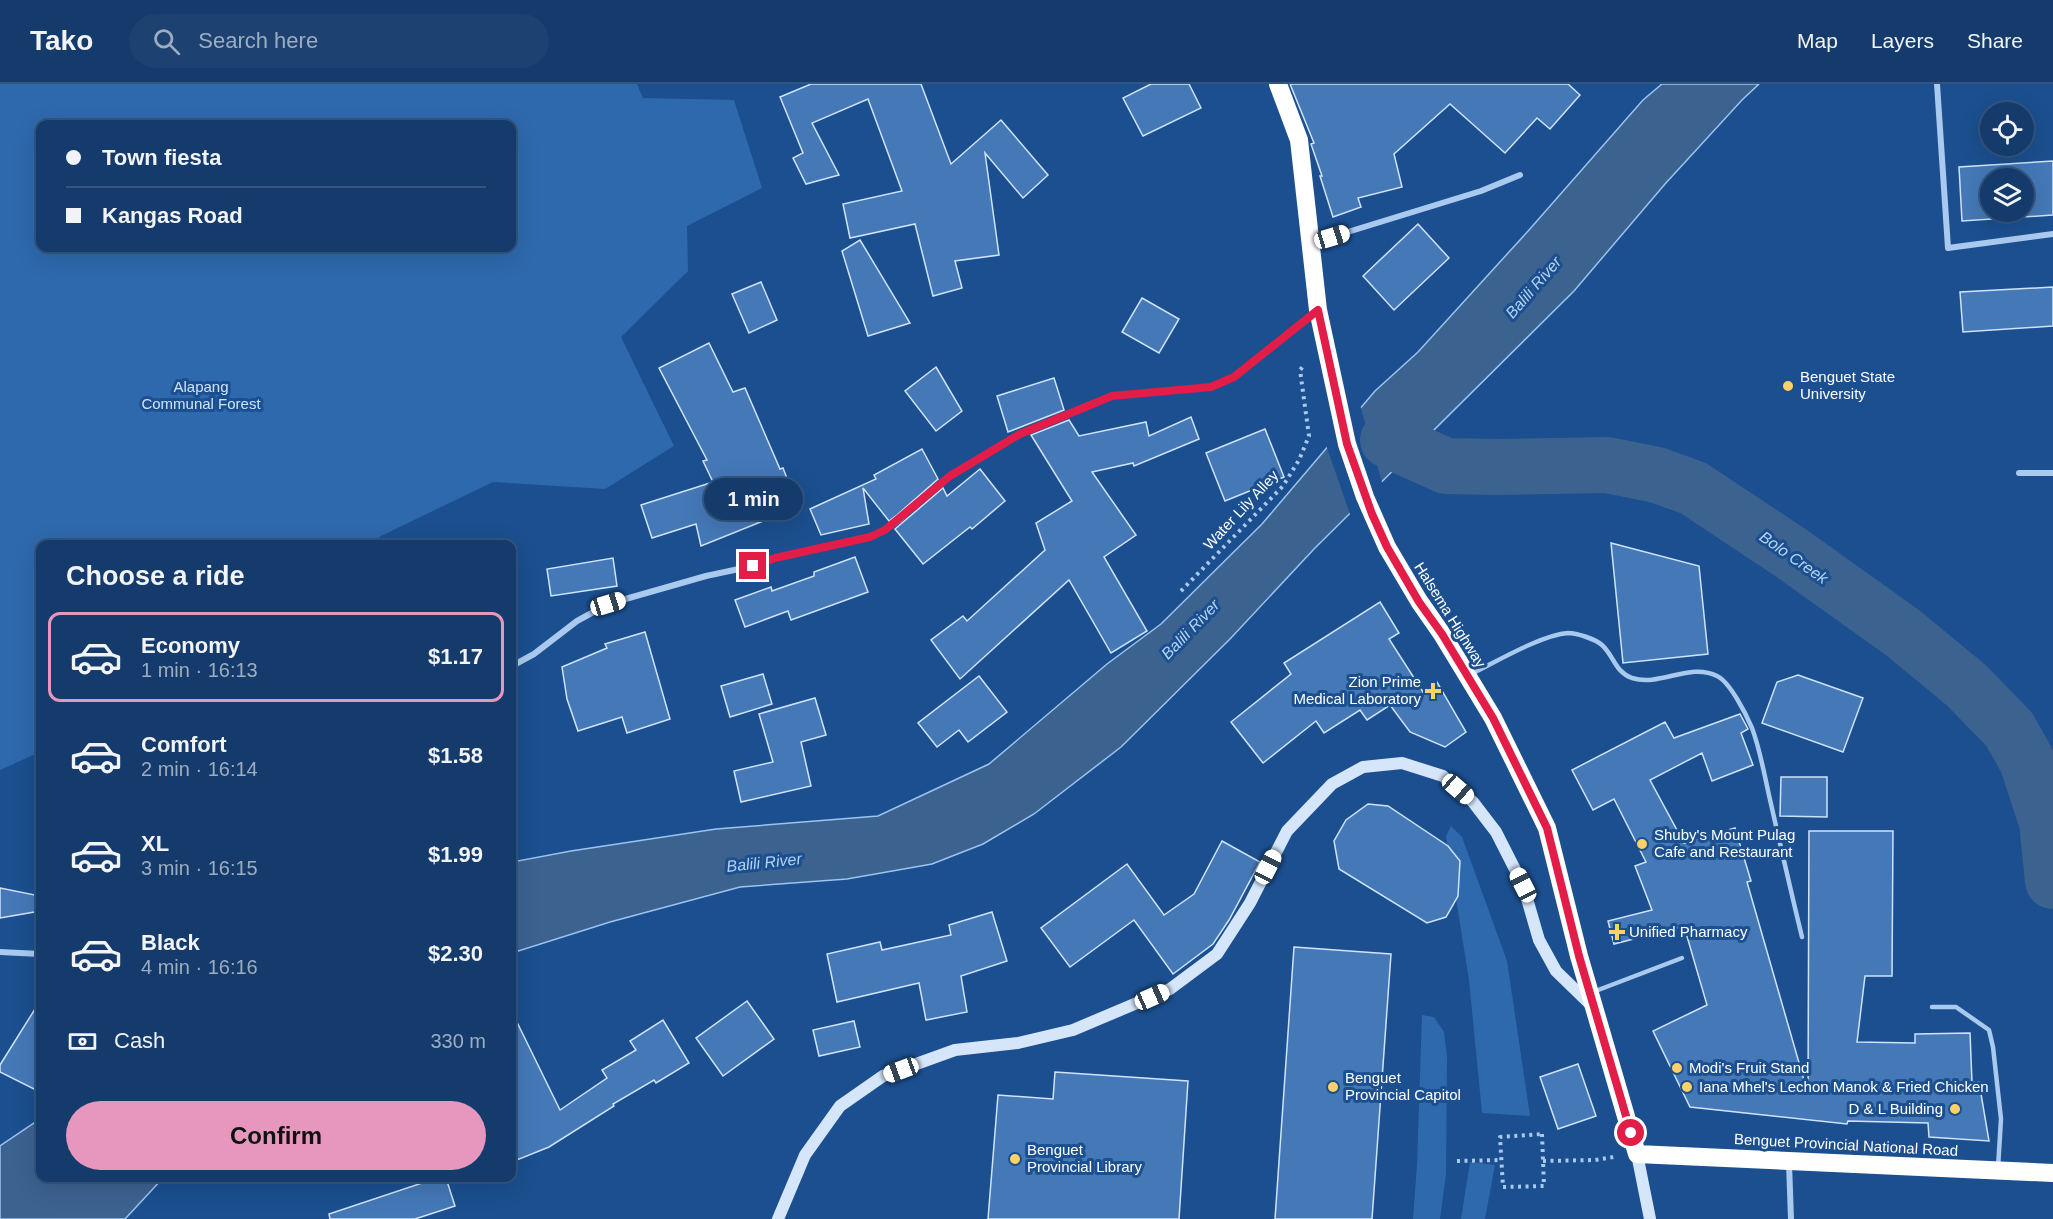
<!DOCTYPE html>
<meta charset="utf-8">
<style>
:root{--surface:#143b6b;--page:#1d4271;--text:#f1f3f6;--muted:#9dadc1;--line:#33557e;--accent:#e797bd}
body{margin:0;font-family:Helvetica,sans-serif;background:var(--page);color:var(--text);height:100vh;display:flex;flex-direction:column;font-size:22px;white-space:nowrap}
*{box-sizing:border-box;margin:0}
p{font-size:20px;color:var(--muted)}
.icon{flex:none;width:33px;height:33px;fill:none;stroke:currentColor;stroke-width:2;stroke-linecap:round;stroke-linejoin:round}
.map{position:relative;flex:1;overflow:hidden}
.details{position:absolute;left:36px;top:456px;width:480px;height:642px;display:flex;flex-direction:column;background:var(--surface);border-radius:12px;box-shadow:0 6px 24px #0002,0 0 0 2px var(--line)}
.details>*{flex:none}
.hud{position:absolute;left:36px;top:36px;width:480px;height:132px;border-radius:12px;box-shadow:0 6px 24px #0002,0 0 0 2px var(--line);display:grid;align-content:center;height:132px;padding:0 30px;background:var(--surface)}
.tools{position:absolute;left:1980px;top:18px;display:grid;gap:12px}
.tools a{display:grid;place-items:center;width:54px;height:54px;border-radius:50%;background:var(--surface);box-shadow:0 6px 24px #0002,0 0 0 2px var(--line);font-size:30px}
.end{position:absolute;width:27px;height:27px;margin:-14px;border:8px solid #e11d48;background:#fff;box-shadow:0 0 0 3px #fff}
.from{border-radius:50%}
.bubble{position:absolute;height:42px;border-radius:21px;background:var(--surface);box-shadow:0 6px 24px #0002,0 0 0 2px var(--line);font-size:20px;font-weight:700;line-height:42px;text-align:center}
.car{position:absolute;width:18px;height:36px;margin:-18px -9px;border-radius:8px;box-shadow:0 0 4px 2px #0007;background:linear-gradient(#fff 24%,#345 0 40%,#fff 0 76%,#345 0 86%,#fff 0)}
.hud b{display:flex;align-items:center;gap:21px;height:57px;font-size:22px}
.hud b+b{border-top:2px solid var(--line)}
.hud i{width:15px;height:15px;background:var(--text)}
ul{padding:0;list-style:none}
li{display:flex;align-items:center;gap:18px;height:90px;margin:0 12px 9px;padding:0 18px;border:3px solid transparent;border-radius:12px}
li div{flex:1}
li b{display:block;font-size:22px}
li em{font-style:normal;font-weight:700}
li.selected{border-color:var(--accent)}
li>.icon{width:54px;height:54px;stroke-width:1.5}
h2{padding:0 30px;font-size:27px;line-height:72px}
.pay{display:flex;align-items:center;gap:15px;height:66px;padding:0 30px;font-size:22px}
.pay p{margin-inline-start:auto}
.primary-button{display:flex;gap:12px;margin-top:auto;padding:12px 30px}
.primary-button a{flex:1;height:69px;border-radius:36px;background:var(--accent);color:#111;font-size:24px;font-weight:700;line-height:69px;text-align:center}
header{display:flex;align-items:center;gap:36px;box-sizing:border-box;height:84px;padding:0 30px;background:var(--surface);border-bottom:2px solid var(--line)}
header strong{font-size:28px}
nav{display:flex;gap:33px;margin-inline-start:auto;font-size:21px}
.search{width:420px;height:54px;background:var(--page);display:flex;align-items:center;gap:15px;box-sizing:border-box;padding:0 21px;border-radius:33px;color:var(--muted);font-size:22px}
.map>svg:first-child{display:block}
.green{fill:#2e69ad;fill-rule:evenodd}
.water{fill:#3c6290;stroke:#9cc4f0;stroke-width:1.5}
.pier{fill:#1b4f8f}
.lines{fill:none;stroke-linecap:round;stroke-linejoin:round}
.river{stroke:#3c6290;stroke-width:56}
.building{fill:#4478b7;stroke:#cfe3fa;stroke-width:1.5;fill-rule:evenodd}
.path{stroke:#a9c9ee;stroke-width:4;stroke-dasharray:3 4.5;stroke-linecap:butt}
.lane{stroke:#a9c9ee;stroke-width:4.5}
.street{stroke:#a9c9ee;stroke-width:6}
.secondary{stroke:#d6e6fa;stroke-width:12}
.highway{stroke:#fff;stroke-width:18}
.route{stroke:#e11d48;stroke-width:8}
.poi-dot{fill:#ffd166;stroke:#1b4f8f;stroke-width:2}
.labels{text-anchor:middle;stroke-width:6;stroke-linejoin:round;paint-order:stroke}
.poi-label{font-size:15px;fill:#fff;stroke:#1b4f8f;text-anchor:start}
.park-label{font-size:15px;fill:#cfe3fa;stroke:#1b4f8f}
.street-label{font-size:15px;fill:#fff;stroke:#1b4f8f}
.water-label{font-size:16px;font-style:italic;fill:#b5d3f5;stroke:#1b4f8f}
</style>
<header>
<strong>Tako</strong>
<div class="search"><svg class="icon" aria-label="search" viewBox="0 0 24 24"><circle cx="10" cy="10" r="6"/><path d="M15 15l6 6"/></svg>Search here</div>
<nav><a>Map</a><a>Layers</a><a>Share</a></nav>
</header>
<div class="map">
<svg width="2053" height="1135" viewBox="0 0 2053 1135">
<rect width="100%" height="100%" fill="#1b4f8f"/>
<g class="green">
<path d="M0,0H637L643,14L734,16L762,104L687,142L688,187L621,253L674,362L605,405L493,398L381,452L370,460H40V668L0,686ZM512,40V164H40V40Z"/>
<polygon points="1451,742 1462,753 1507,877 1530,1032 1482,1029 1469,896 1446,752"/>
<polygon points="1422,931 1434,933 1444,948 1447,973 1446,1090 1440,1135 1413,1135 1417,1081"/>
<polygon points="1470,1078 1495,1081 1485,1135 1461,1135"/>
</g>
<g class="water">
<polygon points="1662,0 1759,0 1742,16 1665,100 1574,207 1314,465 1230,555 1121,663 1034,730 983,760 932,780 847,795 740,803 610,838 512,869 512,778 571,767 716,745 878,732 989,680 1107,580 1161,540 1262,440 1375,307 1418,268 1529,146 1643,16"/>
<polygon points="40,1035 40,1094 163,1094 125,1135 0,1135 0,1062"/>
</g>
<polygon class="pier" points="1360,321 1383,402 1351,433 1326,361"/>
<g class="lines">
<polyline class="river" points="1388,356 1446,382 1497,383 1607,381 1657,391 1693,404 1791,469 1903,549 1966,601 2009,645 2027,677 2047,738 2053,797"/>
</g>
<g class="building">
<polygon points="811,0 921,0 951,80 1001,36 1048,91 1023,114 985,69 999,171 955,177 962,204 933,212 915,140 850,154 843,120 902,107 868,15 812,39 839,91 806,100 793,74 803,69 780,13"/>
<polygon points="1151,0 1189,0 1201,24 1143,52 1123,14"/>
<polygon points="1290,0 1568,0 1580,11 1550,45 1537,34 1505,69 1450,20 1394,70 1402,103 1358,114 1361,123 1333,133 1320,92 1322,92 1311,60 1314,59"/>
<path d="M2053,77V131L1962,137L1959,83ZM1990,94H2024V128H1990Z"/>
<polygon points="1418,140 1449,174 1394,226 1363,192"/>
<polygon points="860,156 910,239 868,252 842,167"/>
<polygon points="761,198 777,236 749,249 732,210"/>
<polygon points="2053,203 2053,242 1963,248 1960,208"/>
<polygon points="1142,214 1179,235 1159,269 1122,248"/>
<polygon points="709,259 733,308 745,304 780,385 783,384 798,423 701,462 696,440 652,454 641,421 713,398 703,377 707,376 659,284"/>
<polygon points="936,283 962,327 936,347 905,307"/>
<polygon points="1054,294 1064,326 1008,348 997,312"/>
<polygon points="1191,333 1199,355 1134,382 1133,379 1092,388 1136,451 1104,473 1147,547 1111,569 1069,496 960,595 931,556 963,532 967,537 1045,466 1036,439 1072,417 1031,351 1069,336 1079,352 1146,338 1149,352"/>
<polygon points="1265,345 1284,393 1225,417 1206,369"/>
<polygon points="922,365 938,395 897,431 889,437 863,404 869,440 821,451 810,425 876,395 874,391"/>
<polygon points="980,385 1005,417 972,445 970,443 923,480 895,445 943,404 947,412"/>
<polygon points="1611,459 1699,482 1708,570 1623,579"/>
<polygon points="855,473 868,508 791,536 788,527 745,543 735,516 771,503 772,507 814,492 814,488"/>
<polygon points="613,474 617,502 551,512 547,485"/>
<polygon points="1380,518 1399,549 1389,555 1423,608 1437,598 1466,648 1445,663 1410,648 1390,621 1367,636 1360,626 1324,649 1316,637 1263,679 1231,638 1291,590 1284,579"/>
<polygon points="645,548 670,635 627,649 622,633 578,647 567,615 562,583 607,564 605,560"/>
<polygon points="763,590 772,620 730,633 721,602"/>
<polygon points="1798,591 1863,614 1843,668 1762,639 1777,598"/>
<polygon points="979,592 1007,628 968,658 959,646 937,663 918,639"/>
<polygon points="815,614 826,651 801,658 811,702 741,718 734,687 773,678 759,630"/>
<polygon points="1740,630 1748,645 1741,649 1753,681 1712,697 1702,669 1650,696 1684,759 1735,744 1751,797 1747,798 1808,1010 1809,747 1893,747 1892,892 1865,892 1857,958 1915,959 1915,950 1970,949 1972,998 1979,998 1989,1057 1929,1053 1928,1039 1848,1037 1847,1040 1690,1023 1653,947 1707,921 1684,842 1614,860 1608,837 1652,826 1635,782 1646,778 1614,715 1593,726 1572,686 1665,638 1674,654"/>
<polygon points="1781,693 1827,693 1827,733 1780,732"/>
<polygon points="1368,720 1388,722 1448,762 1460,777 1458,812 1446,833 1427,839 1339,785 1334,757 1346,736"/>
<polygon points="1222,757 1260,778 1229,836 1213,860 1173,890 1134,836 1070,883 1041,844 1127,780 1164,831 1194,810"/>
<polygon points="0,804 40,812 40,827 0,834"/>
<polygon points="992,828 1007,877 961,892 967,928 926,936 919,899 837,918 827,870 880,858 882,866 951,851 949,841"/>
<polygon points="1294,863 1391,870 1372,1135 1275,1135"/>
<polygon points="40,917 40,1008 0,988 0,981"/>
<polygon points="747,917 774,955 723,992 696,954"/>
<polygon points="512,928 560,1026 607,994 602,986 636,966 630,957 663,936 689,979 656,999 654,996 613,1020 614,1022 549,1063 512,1078"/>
<polygon points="854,937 860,963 819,972 813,946"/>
<polygon points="1578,980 1596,1032 1558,1045 1540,993"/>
<polygon points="1055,988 1188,997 1179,1135 988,1135 998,1011 1053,1015"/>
<polygon points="437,1094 446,1094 455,1122 415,1135 330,1135 329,1130"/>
</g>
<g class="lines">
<g class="path">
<polyline points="1181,507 1283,402 1299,376 1309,352 1300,286 1305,280"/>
<polygon points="1542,1050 1544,1102 1503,1103 1500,1053"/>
<polyline points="1457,1077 1502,1076"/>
<polyline points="1543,1077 1595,1076 1614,1073"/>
</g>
<g class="lane">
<path d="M1471,590C1496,578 1541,551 1568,549C1577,549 1595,555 1602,561C1614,572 1615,588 1632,594C1660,603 1690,578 1717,592C1730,598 1746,630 1752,644C1761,668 1765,695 1771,720C1781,764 1791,808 1802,853"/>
<polyline points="1593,908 1682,874"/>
<polyline points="1932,923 1956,923 1989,946 1993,963 2001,1035 1998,1084"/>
</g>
<g class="street">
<polyline points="1937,0 1948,164 2053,150"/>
<polyline points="1312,159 1481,107 1520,91"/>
<polyline points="2019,389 2053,389"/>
<polyline points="512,582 534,570 577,537 608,520 706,492 753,482 775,474 870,453 885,446 900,435 921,415 950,392 1020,350 1112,312 1211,303 1234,293 1315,228"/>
<polyline points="0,868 40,870"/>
<polyline points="1789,1079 1791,1135"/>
</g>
<g class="secondary">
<polyline points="1637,1070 1650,1135"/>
<polyline points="778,1135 805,1071 840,1022 883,992 955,966 1018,959 1073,946 1170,905 1217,870 1250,819 1287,747 1332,700 1363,683 1402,679 1443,692 1473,718 1496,748 1523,801 1539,856 1556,887 1592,922"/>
</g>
<polyline class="highway" points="1278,0 1299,56 1318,226 1347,360 1365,413 1387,463 1419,517 1442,550 1493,634 1547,744 1579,872 1637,1070 2053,1089"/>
</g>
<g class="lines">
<polyline class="route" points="753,482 775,474 870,453 885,446 950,392 1020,350 1112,312 1211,303 1234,293 1318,226 1347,360 1372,430 1387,463 1419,518 1442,550 1493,634 1547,744 1579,872 1631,1049"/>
</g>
<g class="poi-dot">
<circle cx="1788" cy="302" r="6"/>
<path d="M1430 598h6v6h6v6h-6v6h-6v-6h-6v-6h6z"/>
<circle cx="1642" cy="760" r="6"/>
<path d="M1614 839h6v6h6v6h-6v6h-6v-6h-6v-6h6z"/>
<circle cx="1677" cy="984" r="6"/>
<circle cx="1333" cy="1003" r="6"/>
<circle cx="1687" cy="1003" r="6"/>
<circle cx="1955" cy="1025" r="6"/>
<circle cx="1015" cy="1075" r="6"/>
</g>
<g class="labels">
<g class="poi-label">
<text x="1800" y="298">Benguet State<tspan x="1800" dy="17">University</tspan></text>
<text x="1421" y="603" text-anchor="end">Zion Prime<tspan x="1421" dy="17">Medical Laboratory</tspan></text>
<text x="1654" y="756">Shuby's Mount Pulag<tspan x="1654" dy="17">Cafe and Restaurant</tspan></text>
<text x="1629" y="853">Unified Pharmacy</text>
<text x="1689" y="989">Modi's Fruit Stand</text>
<text x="1345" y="999">Benguet<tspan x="1345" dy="17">Provincial Capitol</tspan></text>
<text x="1699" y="1008">Iana Mhel's Lechon Manok &amp; Fried Chicken</text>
<text x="1943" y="1030" text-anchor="end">D &amp; L Building</text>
<text x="1027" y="1071">Benguet<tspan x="1027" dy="17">Provincial Library</tspan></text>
</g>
<g class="park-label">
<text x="201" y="308">Alapang<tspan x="201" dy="17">Communal Forest</tspan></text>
</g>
<g class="street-label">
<text transform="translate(1241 426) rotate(-47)" y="5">Water Lily Alley</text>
<text transform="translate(1450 531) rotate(58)" y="5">Halsema Highway</text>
<text transform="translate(1846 1061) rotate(3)" y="5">Benguet Provincial National Road</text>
</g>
<g class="water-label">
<text transform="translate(1533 203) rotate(-49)" y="6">Balili River</text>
<text transform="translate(1794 473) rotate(35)" y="6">Bolo Creek</text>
<text transform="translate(1190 545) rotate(-46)" y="6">Balili River</text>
<text transform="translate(764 778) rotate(-6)" y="6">Balili River</text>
</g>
</g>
</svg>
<div class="tools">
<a><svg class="icon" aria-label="locate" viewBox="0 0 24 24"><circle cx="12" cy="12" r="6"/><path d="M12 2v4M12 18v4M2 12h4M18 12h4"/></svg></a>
<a><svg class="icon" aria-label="layers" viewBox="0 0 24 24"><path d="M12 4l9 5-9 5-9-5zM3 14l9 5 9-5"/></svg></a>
</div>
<i class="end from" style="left:1631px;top:1049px"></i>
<i class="end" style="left:753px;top:482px"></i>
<div class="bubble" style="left:704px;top:394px;width:99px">1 min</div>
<i class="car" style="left:1332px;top:153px;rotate:73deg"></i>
<i class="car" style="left:608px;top:520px;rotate:73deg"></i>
<i class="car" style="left:1458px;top:705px;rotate:131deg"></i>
<i class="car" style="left:1268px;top:783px;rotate:27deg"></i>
<i class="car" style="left:1523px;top:801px;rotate:333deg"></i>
<i class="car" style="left:1152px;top:913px;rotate:66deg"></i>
<i class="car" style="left:901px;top:986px;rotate:250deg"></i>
<div class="hud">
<b><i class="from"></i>Town fiesta</b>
<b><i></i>Kangas Road</b>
</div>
<section class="details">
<h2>Choose a ride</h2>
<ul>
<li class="selected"><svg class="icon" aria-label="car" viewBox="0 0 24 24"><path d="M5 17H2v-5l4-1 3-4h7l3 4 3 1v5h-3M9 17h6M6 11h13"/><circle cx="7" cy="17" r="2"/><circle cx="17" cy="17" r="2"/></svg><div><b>Economy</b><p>1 min · 16:13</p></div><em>$1.17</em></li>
<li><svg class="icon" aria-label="car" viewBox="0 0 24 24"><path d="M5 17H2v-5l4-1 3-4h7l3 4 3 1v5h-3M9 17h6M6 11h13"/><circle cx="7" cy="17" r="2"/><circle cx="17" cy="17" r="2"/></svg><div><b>Comfort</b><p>2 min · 16:14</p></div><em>$1.58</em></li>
<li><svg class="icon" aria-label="car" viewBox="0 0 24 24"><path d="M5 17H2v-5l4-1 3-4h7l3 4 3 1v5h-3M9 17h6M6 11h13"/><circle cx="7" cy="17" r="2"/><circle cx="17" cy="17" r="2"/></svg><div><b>XL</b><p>3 min · 16:15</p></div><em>$1.99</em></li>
<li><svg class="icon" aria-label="car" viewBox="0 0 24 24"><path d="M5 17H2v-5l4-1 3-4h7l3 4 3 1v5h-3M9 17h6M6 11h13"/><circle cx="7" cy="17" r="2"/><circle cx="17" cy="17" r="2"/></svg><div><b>Black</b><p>4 min · 16:16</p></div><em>$2.30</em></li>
</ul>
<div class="pay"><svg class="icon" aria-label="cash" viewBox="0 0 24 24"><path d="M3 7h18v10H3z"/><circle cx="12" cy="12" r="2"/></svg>Cash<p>330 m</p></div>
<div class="primary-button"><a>Confirm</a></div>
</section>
</div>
